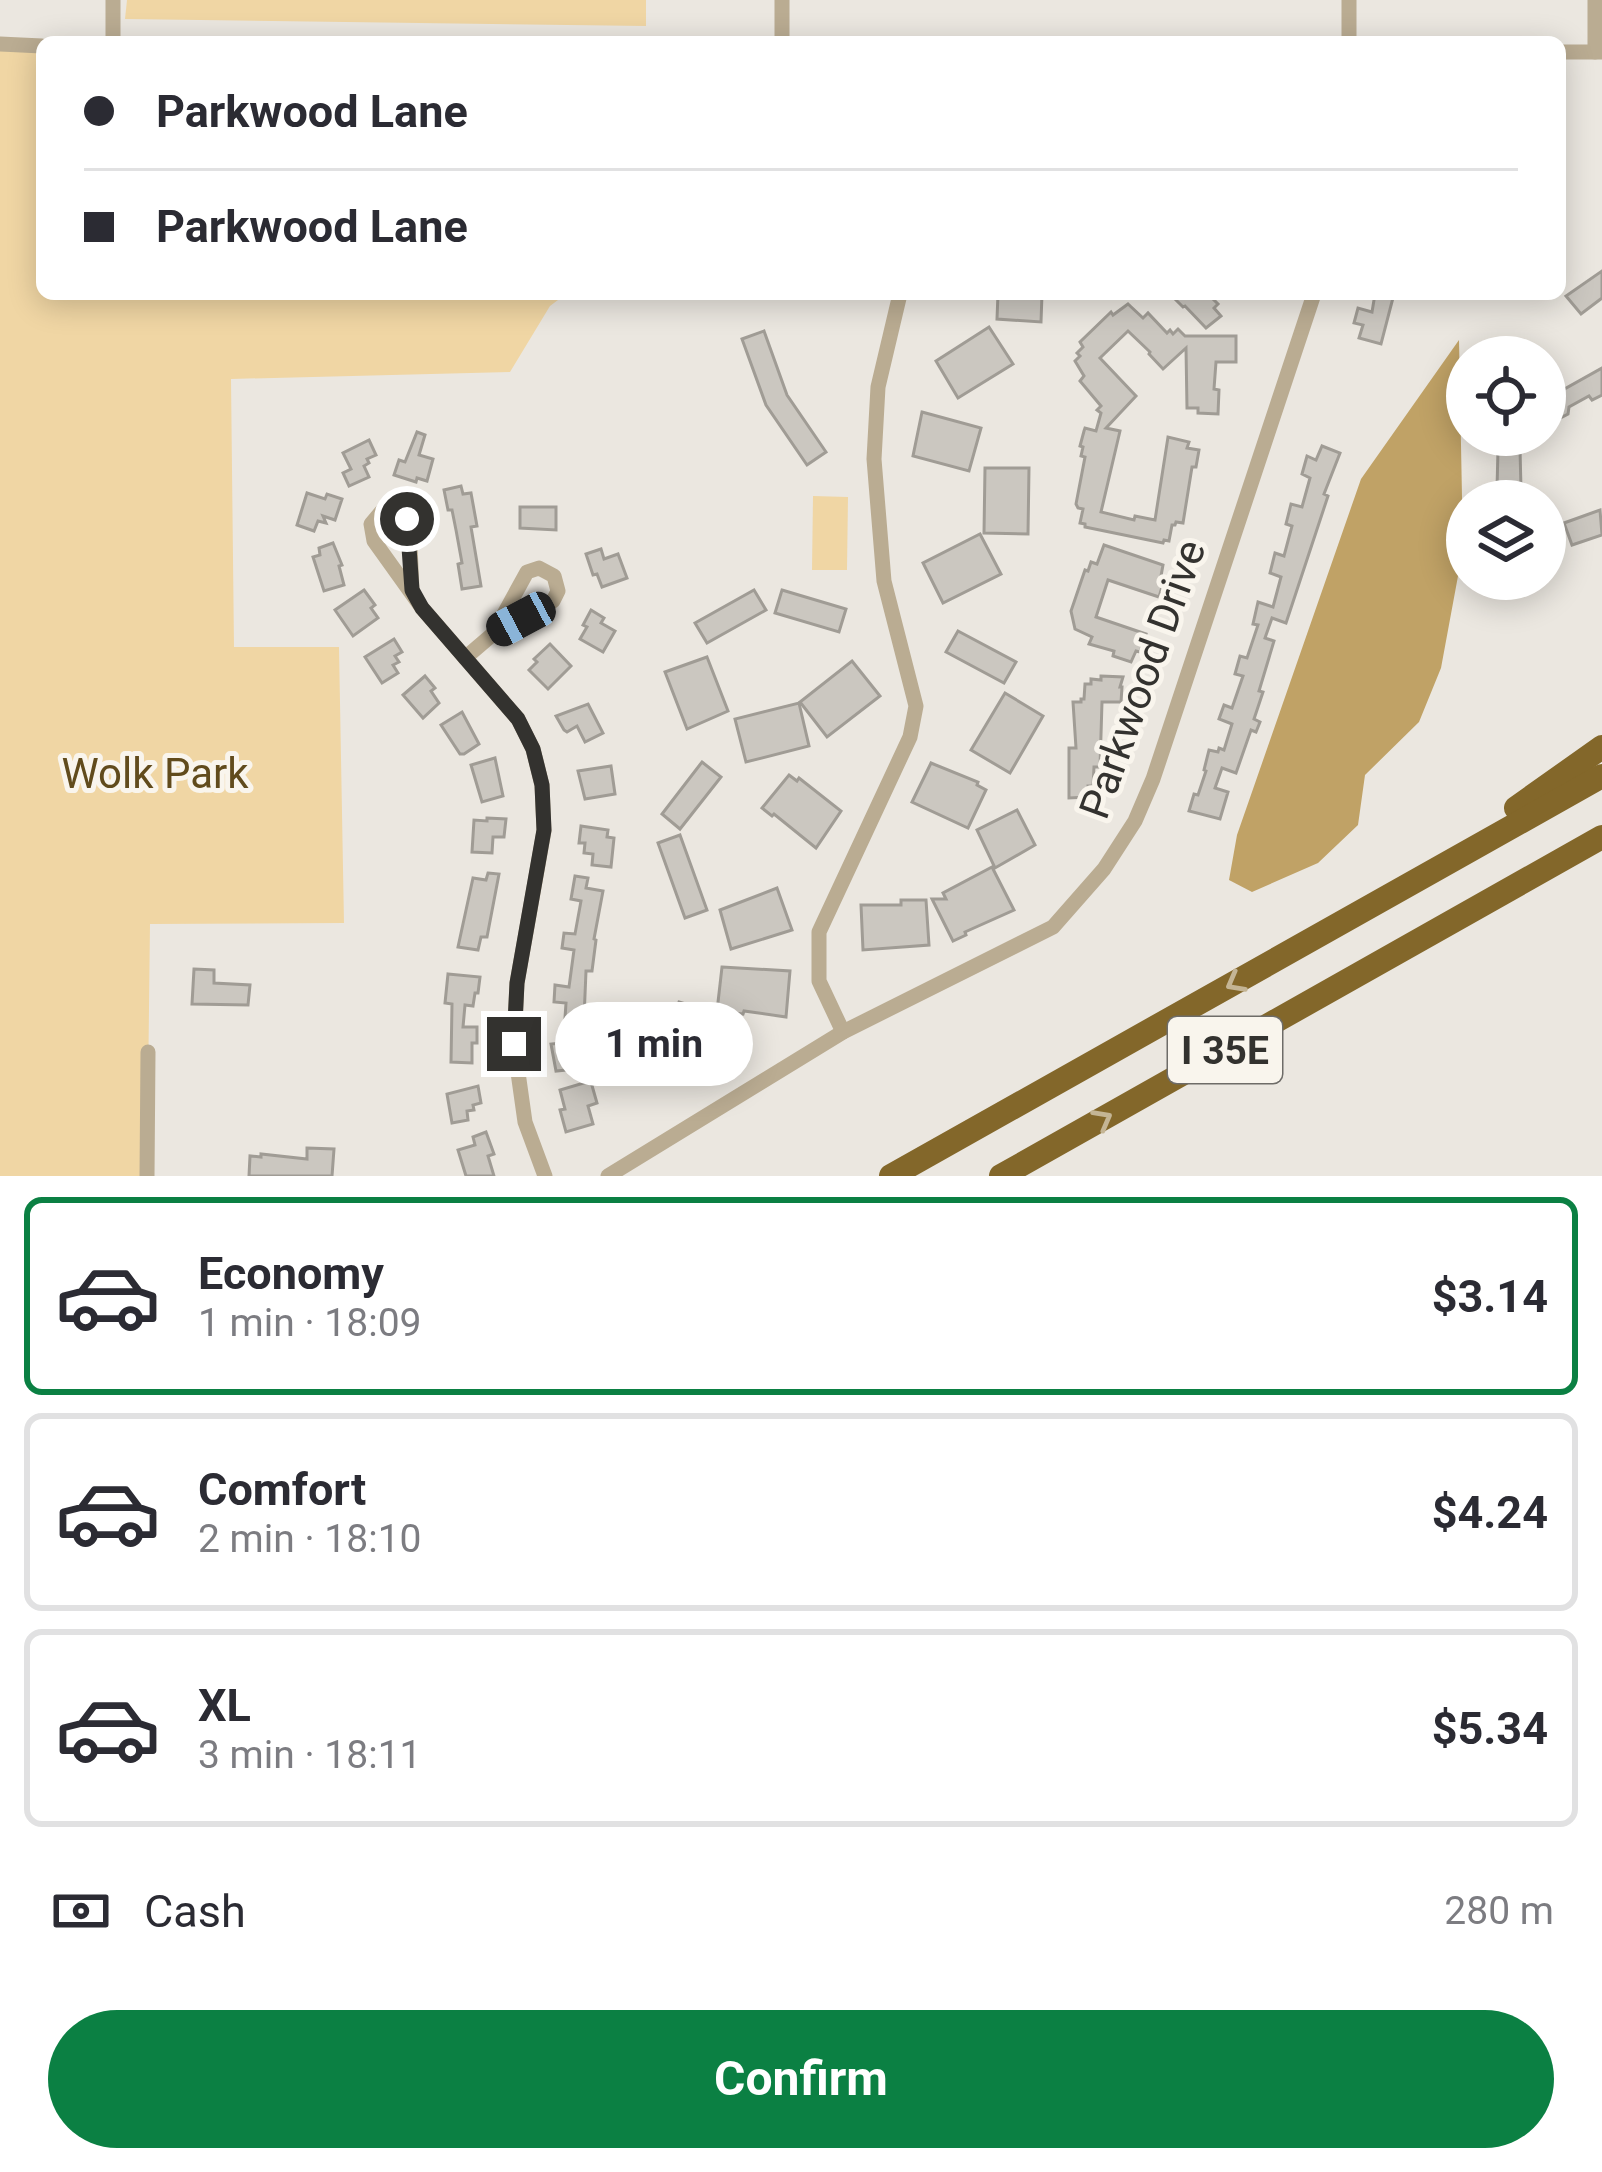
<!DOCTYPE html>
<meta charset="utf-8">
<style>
:root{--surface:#fff;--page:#f7f7f7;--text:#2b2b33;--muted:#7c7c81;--line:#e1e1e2;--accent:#0b8043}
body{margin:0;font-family:Roboto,sans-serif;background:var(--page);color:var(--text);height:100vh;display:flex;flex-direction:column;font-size:45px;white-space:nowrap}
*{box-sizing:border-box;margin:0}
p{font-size:39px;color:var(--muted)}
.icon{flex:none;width:66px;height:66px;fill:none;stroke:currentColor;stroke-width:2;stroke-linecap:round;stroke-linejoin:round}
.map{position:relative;height:1176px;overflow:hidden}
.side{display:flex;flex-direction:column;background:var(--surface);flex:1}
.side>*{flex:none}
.hud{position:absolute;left:36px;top:36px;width:1530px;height:264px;border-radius:18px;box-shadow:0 6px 30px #0003;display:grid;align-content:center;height:264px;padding:0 48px;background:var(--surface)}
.fabs{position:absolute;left:1446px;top:336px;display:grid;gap:24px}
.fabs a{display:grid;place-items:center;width:120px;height:120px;border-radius:50%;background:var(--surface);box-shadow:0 6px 30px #0003;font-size:60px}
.end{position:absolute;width:54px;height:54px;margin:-27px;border:15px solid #33322f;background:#fff;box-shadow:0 0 0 6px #fff}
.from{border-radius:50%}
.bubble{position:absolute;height:84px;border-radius:42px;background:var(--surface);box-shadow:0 6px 30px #0003;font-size:39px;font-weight:700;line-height:84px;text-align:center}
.car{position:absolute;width:36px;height:72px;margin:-36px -18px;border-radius:15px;box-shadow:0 0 9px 3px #0007;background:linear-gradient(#222 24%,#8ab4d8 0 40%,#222 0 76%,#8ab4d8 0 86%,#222 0)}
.hud b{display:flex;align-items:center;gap:42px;height:114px;font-size:45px}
.hud b+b{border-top:3px solid var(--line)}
.hud i{width:30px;height:30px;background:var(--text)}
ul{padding:21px 0 0;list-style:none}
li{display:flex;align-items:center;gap:36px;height:198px;margin:0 24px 18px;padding:0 24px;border:6px solid var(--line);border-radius:18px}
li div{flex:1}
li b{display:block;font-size:45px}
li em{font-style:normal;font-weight:700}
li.selected{border-color:var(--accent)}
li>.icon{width:108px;height:108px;stroke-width:1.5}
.pay{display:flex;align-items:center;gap:30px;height:132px;padding:0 48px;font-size:45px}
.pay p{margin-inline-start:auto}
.button{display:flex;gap:24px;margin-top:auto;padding:24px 48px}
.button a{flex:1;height:138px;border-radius:72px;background:var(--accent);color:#fff;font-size:48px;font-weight:700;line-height:138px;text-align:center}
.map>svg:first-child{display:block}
.green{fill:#f0d6a4}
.forest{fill:#c0a266}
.building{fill:#cbc7c0;stroke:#a09c95;stroke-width:3}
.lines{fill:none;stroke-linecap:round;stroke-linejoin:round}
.minor{stroke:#baac92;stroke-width:15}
.highway{stroke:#83672a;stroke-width:24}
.oneway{stroke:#c4b595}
.route{stroke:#33322f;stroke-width:15}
.labels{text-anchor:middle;stroke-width:10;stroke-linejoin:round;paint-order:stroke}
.shield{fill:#f9f5ed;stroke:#6e6c68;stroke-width:3}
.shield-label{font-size:39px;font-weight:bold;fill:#33322f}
.street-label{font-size:42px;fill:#33322f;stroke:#f9f5ed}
.park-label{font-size:42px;fill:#614b1c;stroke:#f9f5ed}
</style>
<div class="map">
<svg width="1602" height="1176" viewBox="0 0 1602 1176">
<rect width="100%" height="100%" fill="#ebe7e0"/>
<g class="green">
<polygon points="127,0 646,0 646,26 125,19"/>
<polygon points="0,44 42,46 42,294 566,294 550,306 510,372 231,379 234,647 339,647 344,923 150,924 147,1176 0,1176"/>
<polygon points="813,496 848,497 847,570 812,570"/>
</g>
<polygon class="forest" points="1459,340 1463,549 1441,668 1419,722 1365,775 1358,825 1318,863 1252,892 1229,880 1237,835 1361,479"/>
<g class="building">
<polygon points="1602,271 1602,298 1581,314 1566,296"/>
<polygon points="998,294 1042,294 1041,322 997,319"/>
<polygon points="1170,294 1208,294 1218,304 1214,308 1221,316 1206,328 1185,306 1183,307"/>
<polygon points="1375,294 1394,294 1381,344 1359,338 1363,325 1354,323 1358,308 1372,312"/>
<polygon points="1128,304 1143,318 1148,313 1167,333 1170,330 1173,334 1178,329 1185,336 1236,336 1236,362 1216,362 1214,389 1219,390 1218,414 1198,413 1198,408 1187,408 1186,348 1163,369 1149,354 1150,352 1128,331 1100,358 1136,396 1106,428 1120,431 1101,512 1134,520 1135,516 1155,520 1168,437 1189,442 1187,448 1199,450 1196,467 1192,467 1183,523 1176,522 1175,525 1172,525 1169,541 1164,540 1163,543 1085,527 1085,524 1080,523 1083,509 1078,508 1076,504 1085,457 1081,456 1083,447 1080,446 1084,431 1085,428 1096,431 1101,413 1097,410 1101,406 1080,381 1084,376 1075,361 1080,356 1077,353 1083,347 1080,342 1111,312 1113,315"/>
<polygon points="989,327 1013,364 958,398 936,361"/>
<polygon points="764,331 787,395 826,452 807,465 766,405 742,339"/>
<polygon points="1602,368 1602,395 1592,400 1589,396 1569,407 1568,414 1545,426 1545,400"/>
<polygon points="922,412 981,428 969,471 913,456"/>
<polygon points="417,432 425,435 419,455 433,459 427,481 417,478 416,482 394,475 399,460 405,462"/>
<polygon points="369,440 376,455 367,459 369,463 364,466 369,477 349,486 343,473 351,469 343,453"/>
<polygon points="1322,446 1340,453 1324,494 1328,496 1286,623 1272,618 1265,638 1274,641 1259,691 1263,692 1254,719 1260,722 1256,732 1251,730 1236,773 1222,768 1215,788 1228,792 1220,819 1189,811 1194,794 1198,795 1206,771 1204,770 1209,750 1218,752 1219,748 1224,750 1232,724 1219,719 1224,705 1232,708 1243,676 1235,674 1240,656 1247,658 1258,625 1253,624 1258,602 1273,607 1281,577 1270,573 1275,553 1284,556 1292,526 1286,524 1291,504 1302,507 1310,478 1302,474 1307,456 1316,460"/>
<polygon points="1498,449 1520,449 1521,489 1497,489"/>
<polygon points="985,468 1029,468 1028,534 984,533"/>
<polygon points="461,486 463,494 471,493 477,526 471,527 481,586 462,589 458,564 462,563 456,530 452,510 448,510 444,490"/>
<polygon points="307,493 325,499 327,494 342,499 335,520 323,516 326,523 318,521 314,531 297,525"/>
<polygon points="520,507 556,507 556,530 520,528"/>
<polygon points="1600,510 1602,535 1572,545 1564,523"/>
<polygon points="980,534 1001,574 943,603 923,563"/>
<polygon points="333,543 342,565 339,566 344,585 324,591 313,557 320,555 319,548"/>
<polygon points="1104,545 1163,565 1161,576 1165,577 1159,597 1108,580 1096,617 1146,634 1140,652 1136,651 1131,662 1113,656 1114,651 1089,644 1092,637 1075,629 1071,611 1085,570 1088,571 1091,562 1097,564"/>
<polygon points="601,549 604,559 618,554 627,578 602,587 597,574 593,575 586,554"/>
<polygon points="364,590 375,605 371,608 378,618 353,636 335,610"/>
<polygon points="754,590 766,610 707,643 695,623"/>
<polygon points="782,590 846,609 839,632 775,613"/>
<polygon points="591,610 604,618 601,623 615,631 603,652 580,639 587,627 583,625"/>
<polygon points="958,631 1016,662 1004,683 946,652"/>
<polygon points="394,639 402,652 395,656 399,662 393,665 398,673 382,683 365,657"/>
<polygon points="550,644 571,666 548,689 529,670 537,662 534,659"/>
<polygon points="707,657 728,711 687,729 665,672"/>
<polygon points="852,661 880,696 827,737 800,702"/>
<polygon points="425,676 435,688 431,691 439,703 423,718 403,695"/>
<polygon points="1101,676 1123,677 1120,687 1122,687 1121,702 1102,702 1100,767 1094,767 1093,786 1088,786 1088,797 1069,798 1069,748 1076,748 1073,702 1081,702 1081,699 1084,699 1085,684 1091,684 1091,679 1101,680"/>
<polygon points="1005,693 1043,716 1010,773 971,750"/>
<polygon points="799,703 809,746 746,762 735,719"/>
<polygon points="588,704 603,733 585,742 577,726 567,732 564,730 556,716"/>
<polygon points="462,712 479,744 464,754 460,754 441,725"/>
<polygon points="495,758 503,796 482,802 471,765"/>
<polygon points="702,762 721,777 680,829 662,814"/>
<polygon points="931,763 978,782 977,785 986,790 968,828 912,802"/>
<polygon points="611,766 615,794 585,799 578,771"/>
<polygon points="789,775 797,781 799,778 841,811 816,848 774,814 772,816 762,808"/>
<polygon points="1017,810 1035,845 995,868 977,830"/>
<polygon points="487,818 506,819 504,837 493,837 492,853 472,852 474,820 487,821"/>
<polygon points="581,826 608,830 607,837 614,838 611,867 592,865 593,854 584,853 585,843 579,843"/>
<polygon points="680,835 707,910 685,918 658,843"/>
<polygon points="992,867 1014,910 965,932 966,935 953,941 932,899 946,899 943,893"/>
<polygon points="488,873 499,874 487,937 481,937 478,950 458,947 473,878 486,880"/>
<polygon points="575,876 588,878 586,888 603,891 594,939 596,940 592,971 586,971 584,1019 565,1018 566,1003 554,1002 555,985 569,987 574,950 562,948 564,933 575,934 581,901 571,899"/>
<polygon points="777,888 792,930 731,949 720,910"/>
<polygon points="901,900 926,900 929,945 863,950 861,905 901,905"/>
<polygon points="722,967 790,971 786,1017 744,1011 743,1014 717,1011"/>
<polygon points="194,969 214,970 214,983 250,985 248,1005 192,1004"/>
<polygon points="448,974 480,977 478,993 475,993 473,1006 465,1005 463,1027 477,1027 477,1043 472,1043 472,1063 451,1062 452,1004 445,1003"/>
<polygon points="679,1002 702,1009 677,1084 656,1077"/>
<polygon points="584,1041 587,1068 556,1071 551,1044"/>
<polygon points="587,1082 591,1082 597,1103 588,1106 593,1124 566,1132 560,1110 565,1109 560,1090"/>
<polygon points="478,1086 481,1103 473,1105 474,1110 467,1111 468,1120 452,1123 447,1094"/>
<polygon points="486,1132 494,1154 488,1156 494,1176 466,1176 458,1150 475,1145 473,1137"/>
<polygon points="307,1148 334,1149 332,1176 249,1176 250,1156 261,1157 261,1154 307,1159"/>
</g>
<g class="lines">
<g class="minor">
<polyline points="782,0 782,42"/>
<polyline points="1349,0 1349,42"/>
<polyline points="113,42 113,0"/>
<polyline points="0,44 42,46"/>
<polyline points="1560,52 1602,52"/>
<polyline points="1595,52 1595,0"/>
<polyline points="412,590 409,524 399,512 382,511 371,524 374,541 422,608 518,719 533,749 542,785 544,831 517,983 514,1044 525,1122 545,1176"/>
<polyline points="465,658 493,634 553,601 558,591 554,576 539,568 527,572 493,634"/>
<polyline points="843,1032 819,981 819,932 910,737 916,706 884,581 874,459 878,387 900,294"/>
<polyline points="147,1176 148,1052"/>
<polyline points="608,1176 843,1032 1053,927 1104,869 1135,821 1153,779 1314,294"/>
</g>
<g class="highway">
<polyline points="1516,808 1602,747"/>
<polyline points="891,1176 1602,776"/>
<polyline points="1001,1176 1602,837"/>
</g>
</g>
<defs><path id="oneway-chevron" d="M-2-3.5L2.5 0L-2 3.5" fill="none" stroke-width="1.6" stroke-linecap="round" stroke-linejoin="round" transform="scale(3)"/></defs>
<g class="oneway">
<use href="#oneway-chevron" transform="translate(1235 983) rotate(151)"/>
<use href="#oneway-chevron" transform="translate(1103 1119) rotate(-29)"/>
</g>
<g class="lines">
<polyline class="route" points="407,519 412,590 422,608 518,719 533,749 542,785 544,830 517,983 514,1044"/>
</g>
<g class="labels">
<rect class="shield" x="1168" y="1017" width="114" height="66" rx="9"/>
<g class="shield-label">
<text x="1225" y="1064">I 35E</text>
</g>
<g class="street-label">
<text transform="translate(1142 679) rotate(-70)" y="15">Parkwood Drive</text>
</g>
<g class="park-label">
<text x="155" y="788">Wolk Park</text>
</g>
</g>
</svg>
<div class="fabs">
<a><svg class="icon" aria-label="locate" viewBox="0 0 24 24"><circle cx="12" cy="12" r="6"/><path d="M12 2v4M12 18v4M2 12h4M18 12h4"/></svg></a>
<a><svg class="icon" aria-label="layers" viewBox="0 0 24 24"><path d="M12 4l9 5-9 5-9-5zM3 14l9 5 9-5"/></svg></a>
</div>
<i class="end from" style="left:407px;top:519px"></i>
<i class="end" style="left:514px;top:1044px"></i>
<div class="bubble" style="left:555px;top:1002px;width:198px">1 min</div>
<i class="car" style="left:521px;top:619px;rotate:242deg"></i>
<div class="hud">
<b><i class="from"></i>Parkwood Lane</b>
<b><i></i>Parkwood Lane</b>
</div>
</div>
<section class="side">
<ul>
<li class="selected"><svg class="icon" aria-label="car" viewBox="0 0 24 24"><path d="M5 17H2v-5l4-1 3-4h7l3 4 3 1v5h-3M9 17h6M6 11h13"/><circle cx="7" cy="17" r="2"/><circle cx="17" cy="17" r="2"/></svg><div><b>Economy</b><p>1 min · 18:09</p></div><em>$3.14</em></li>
<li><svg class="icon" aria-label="car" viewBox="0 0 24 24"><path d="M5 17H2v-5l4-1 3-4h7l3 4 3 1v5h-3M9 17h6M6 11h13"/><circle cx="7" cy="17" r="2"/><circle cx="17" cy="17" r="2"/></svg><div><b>Comfort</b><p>2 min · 18:10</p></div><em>$4.24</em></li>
<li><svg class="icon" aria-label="car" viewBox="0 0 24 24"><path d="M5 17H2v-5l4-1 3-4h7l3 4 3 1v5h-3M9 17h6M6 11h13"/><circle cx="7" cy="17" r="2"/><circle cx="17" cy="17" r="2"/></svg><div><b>XL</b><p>3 min · 18:11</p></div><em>$5.34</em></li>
</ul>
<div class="pay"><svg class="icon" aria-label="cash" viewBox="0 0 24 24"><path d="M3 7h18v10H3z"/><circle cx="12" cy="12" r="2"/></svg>Cash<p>280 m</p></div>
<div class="button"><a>Confirm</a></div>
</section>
